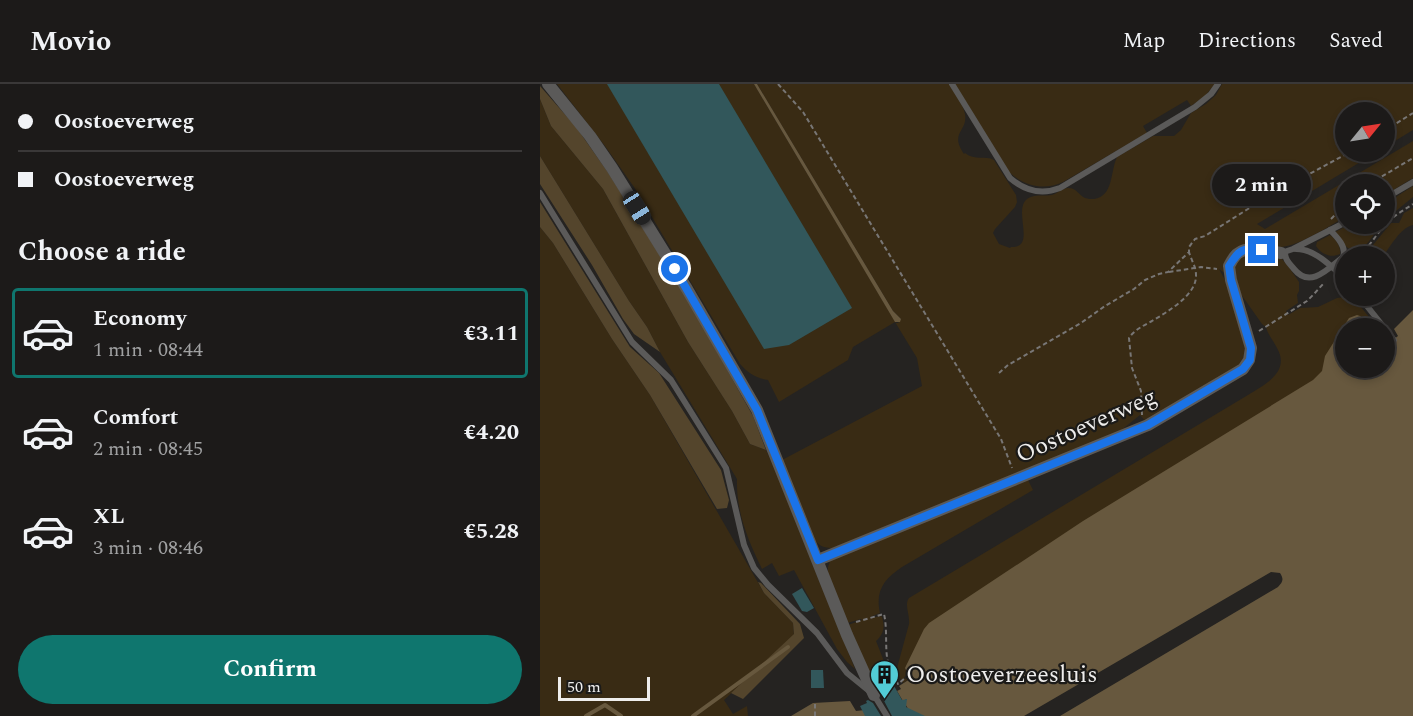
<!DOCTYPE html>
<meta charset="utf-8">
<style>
:root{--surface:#1c1a19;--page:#292726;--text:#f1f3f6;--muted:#a0a1a2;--line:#3a3838;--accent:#0f766e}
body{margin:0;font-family:Spectral,serif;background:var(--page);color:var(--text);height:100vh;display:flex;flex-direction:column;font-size:22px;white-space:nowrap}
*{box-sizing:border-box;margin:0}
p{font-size:20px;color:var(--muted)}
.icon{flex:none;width:33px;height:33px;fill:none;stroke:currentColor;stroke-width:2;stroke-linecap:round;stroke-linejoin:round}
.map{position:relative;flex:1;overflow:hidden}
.drawer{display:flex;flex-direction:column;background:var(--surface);width:540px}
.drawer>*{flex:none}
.top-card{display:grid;align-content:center;height:132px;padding:0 18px;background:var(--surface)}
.needle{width:39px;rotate:60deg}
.buttons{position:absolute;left:795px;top:18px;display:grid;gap:12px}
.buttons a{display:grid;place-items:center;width:60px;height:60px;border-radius:50%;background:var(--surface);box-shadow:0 3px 9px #0003,0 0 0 2px var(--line);font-size:30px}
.scale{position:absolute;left:18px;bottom:15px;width:92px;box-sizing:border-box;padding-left:6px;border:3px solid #eeedec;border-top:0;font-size:16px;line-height:21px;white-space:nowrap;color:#eeedec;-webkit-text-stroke:4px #1b1a18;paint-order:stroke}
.end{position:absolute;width:27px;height:27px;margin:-14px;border:8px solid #1a73e8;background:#fff;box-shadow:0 0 0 3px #fff}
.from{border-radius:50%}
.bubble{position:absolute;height:42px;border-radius:21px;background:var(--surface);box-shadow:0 3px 9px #0003,0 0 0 2px var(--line);font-size:20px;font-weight:700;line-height:42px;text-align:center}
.car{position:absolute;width:18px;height:36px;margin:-18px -9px;border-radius:8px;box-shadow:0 0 4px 2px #0007;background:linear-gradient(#222 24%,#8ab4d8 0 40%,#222 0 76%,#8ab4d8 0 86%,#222 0)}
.top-card b{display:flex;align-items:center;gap:21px;height:57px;font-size:22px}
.top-card b+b{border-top:2px solid var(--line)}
.top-card i{width:15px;height:15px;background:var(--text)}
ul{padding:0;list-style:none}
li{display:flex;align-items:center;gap:18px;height:90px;margin:0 12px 9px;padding:0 6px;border:3px solid transparent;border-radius:6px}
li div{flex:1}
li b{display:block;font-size:22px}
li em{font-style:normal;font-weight:700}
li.selected{border-color:var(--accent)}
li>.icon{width:54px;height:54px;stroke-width:1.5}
h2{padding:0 18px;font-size:27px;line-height:72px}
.cta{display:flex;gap:12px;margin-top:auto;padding:12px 18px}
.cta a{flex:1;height:69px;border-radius:36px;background:var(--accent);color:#fff;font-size:24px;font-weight:700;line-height:69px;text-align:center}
header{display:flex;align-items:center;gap:36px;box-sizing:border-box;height:84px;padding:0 30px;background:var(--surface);border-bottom:2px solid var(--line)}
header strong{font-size:28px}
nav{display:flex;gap:33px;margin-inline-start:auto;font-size:21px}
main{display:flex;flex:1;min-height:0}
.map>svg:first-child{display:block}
.green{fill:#392b14}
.forest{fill:#54452c}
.water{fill:#67583e}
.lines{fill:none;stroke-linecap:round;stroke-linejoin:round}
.stream{stroke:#67583e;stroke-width:4}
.building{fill:#32575b}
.path{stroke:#787675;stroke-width:2;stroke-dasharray:4.5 3;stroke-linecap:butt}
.service{stroke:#5b5a59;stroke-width:6}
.minor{stroke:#5b5a59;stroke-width:12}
.route{stroke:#1a73e8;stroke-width:8}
.labels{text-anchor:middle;stroke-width:4.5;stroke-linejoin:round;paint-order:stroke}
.street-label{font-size:24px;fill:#eeedec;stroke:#1b1a18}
.poi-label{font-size:24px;fill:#eeedec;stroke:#1b1a18;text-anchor:start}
</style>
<header>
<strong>Movio</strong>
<nav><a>Map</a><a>Directions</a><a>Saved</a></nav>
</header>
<main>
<section class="drawer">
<div class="top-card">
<b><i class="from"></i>Oostoeverweg</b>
<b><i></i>Oostoeverweg</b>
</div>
<h2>Choose a ride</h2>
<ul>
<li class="selected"><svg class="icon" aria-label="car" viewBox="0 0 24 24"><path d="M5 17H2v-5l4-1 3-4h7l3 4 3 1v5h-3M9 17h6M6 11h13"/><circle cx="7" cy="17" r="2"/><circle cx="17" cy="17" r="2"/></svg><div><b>Economy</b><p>1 min · 08:44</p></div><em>€3.11</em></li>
<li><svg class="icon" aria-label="car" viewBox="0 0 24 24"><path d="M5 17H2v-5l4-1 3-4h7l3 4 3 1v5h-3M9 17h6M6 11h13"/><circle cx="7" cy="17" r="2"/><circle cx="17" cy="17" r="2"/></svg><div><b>Comfort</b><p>2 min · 08:45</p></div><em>€4.20</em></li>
<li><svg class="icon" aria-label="car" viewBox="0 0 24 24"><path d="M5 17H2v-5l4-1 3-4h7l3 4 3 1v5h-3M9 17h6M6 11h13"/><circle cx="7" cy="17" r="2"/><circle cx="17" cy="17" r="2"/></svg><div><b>XL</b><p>3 min · 08:46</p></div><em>€5.28</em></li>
</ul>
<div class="cta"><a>Confirm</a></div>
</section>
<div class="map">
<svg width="873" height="632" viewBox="0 0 873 632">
<rect width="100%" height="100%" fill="#252321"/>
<g class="green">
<path d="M17,0H214L356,239H358L361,235L353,227L217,0H409C414,9 423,20 425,30C428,48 409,48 424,70L425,69C435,77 445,71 454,76L476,111L477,118L475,123L455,145L453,149L459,160L470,164L471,163C500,164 466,117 494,112C500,111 506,112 512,111C518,109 524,103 529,104C536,104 539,111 545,114C548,115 551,115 554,115C574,112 570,88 577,73L613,52H634L641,46L651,29L666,20L676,11L682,0H873V46L845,63L844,28H806V68H837L717,140L725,145L873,57V94L845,111L844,100H806L805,133C790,142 758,162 741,163C732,164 722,162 713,161L686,190L679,185L690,205L706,260L702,279L606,338L600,331L579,348L293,464C284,464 279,462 274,455L242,376L382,302L377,274L355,238L313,263L308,276L239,318L228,296C216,294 208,289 200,280L94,103L65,62Z"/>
<path d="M415,0H675L664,13L651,22L647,16L603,42L607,49L523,98C504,107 484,102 469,88Z"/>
<path d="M0,15L11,42L63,105L148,258L192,327L210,360L226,366L239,393L257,442L315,585L307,578L297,565L254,486L239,492L232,479L222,485C208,456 196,428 197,395L120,268L107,243L89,217L0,72Z"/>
<polygon points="873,102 873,113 845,136 845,120"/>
<path d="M873,124V141C860,144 851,162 843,172H824L851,139H859L864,129Z"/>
<path d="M811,140H841C833,150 828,165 813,167L805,162L795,148Z"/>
<polygon points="0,143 13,159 72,255 110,311 224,509 253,539 254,551 184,616 193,630 207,622 208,632 0,632"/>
<path d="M790,151C796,155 801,163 800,170C791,174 782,171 776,162L777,158Z"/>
<path d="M707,168L741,174L748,182L759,198V207L757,211L758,219L746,227L748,231L760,224L778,223L797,214L806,213L816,217L838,244H806V284L365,584L368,591L364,593L365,595L369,593L370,595L363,599L359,592L357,584L369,540C370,530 364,521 369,514L708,311C724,301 751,288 737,264C733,256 728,251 726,243L722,240L698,206L694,180Z"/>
<path d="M487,394L493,406L362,483C344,495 335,507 340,529L330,533L331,534L341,532L342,533C345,543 344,550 336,557L349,590L354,599L338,609L308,541L322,536L321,535L307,539L288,490V483L290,477Z"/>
</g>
<g class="forest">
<polygon points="0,2 36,43 67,87 149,218 213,332 226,366 210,360 192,327 148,258 63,105 11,42 0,15"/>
<polygon points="0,72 89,217 107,243 120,268 94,250 83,235 52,181 0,100"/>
<polygon points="0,118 90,263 119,289 181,386 189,416 187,424 177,425 110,311 72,255 13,159 0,143"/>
<polygon points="218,498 221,499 260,540 264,554 203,615 191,609 254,550 253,539 224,509"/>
</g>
<g class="water">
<polygon points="214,0 217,0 353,227 361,235 360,238 355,238"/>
<path d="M873,226V632H520L738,503C743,498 744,495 740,489L731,488L484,632H372L374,627L370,628L364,618L367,615L363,617L357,607L361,605L359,602L370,595L365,584L384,545L389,539L543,437L773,296L782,287L785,272L809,234L817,231L820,232L836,244H806V284H844L845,254L849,259L858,252L854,245Z"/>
<polygon points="310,617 316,627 325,626 333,632 251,632 273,619"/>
</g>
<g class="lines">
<g class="stream">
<polyline points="46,632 65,621 81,632"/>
<polyline points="153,632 248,563"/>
</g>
</g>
<g class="building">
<polygon points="67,0 179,0 312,224 249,261 224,265"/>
<polygon points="262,504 274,524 267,528 262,527 252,510"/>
<polygon points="271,586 283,586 284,604 271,604"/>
<polygon points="353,600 362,616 367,615 366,623 385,632 352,632 342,613 341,607"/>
<polygon points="328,616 333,619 341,632 325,632 320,622 327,619 326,617"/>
</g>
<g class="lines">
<g class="path">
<polyline points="238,0 263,28 461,355 472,384"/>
<polyline points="844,47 873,29"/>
<polyline points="829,100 873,74"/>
<polyline points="791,135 806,120"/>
<path d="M818,172C830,163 836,150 846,140C853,132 864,126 873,120"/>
<polyline points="629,188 661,183 677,185"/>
<polyline points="719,247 767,217 773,211 784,199"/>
<polyline points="459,289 468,281 541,239 565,222 594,205 605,196 619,190 628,188 649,168 649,163 655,155 665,152 727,113 810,68"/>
<path d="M602,331L601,307L592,284L589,254C594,246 603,242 612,237C627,228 657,211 656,191C656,182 651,176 649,168"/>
<path d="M316,538L344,530C348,547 344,566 349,583C350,589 355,594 358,600L365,594"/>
<polyline points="275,632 275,618"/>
</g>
<g class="service">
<path d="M412,0L470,94C485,107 502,111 520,104L655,23L671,10L678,0"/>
<polyline points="0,109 92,258 131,296 186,384 204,461 214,484 228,501 277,549 307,589 334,611 347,632"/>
<polyline points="844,115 873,98"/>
<path d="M756,165C776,165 791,183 806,195"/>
<path d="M745,168C745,176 749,179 754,185C770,205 788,185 803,173C807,163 797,153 790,146"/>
<polyline points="741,169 753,165 806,138"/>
<polyline points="819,212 854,256"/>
</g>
<g class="minor">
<polyline points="8,0 50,52 72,84 147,205 217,326 307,551 334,611"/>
<path d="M278,476L608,341L703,285L709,276L711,264L691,196L689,182C691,178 694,173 697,170C709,160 728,167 741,169"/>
</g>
</g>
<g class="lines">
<path class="route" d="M135,185L217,326L278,476L608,341L703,285L710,276L711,264L691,196L689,182C698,167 704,162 722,166"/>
</g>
<defs>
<symbol id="building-pin" viewBox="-11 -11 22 30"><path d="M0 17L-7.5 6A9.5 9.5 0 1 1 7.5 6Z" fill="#52ccd6" stroke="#1b1a18"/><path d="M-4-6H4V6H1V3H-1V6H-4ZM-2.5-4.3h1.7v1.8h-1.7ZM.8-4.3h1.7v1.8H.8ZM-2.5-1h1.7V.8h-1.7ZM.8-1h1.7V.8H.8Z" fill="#111"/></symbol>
</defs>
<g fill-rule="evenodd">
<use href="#building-pin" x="328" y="574" width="33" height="45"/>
</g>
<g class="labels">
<g class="street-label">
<text transform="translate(546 341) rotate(-24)" y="8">Oostoeverweg</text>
</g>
<g class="poi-label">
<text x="366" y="598">Oostoeverzeesluis</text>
</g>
</g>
</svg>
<div class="buttons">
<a><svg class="needle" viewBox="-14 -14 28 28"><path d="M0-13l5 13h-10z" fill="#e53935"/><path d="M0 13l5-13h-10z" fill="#a0a1a2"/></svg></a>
<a><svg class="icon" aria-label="locate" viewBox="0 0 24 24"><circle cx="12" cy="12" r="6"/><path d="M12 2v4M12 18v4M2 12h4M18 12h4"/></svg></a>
<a>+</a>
<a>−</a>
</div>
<div class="scale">50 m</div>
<i class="end from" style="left:135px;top:185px"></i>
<i class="end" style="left:722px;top:166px"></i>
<div class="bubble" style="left:672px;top:80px;width:99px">2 min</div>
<i class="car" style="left:97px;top:124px;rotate:148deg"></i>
</div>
</main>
